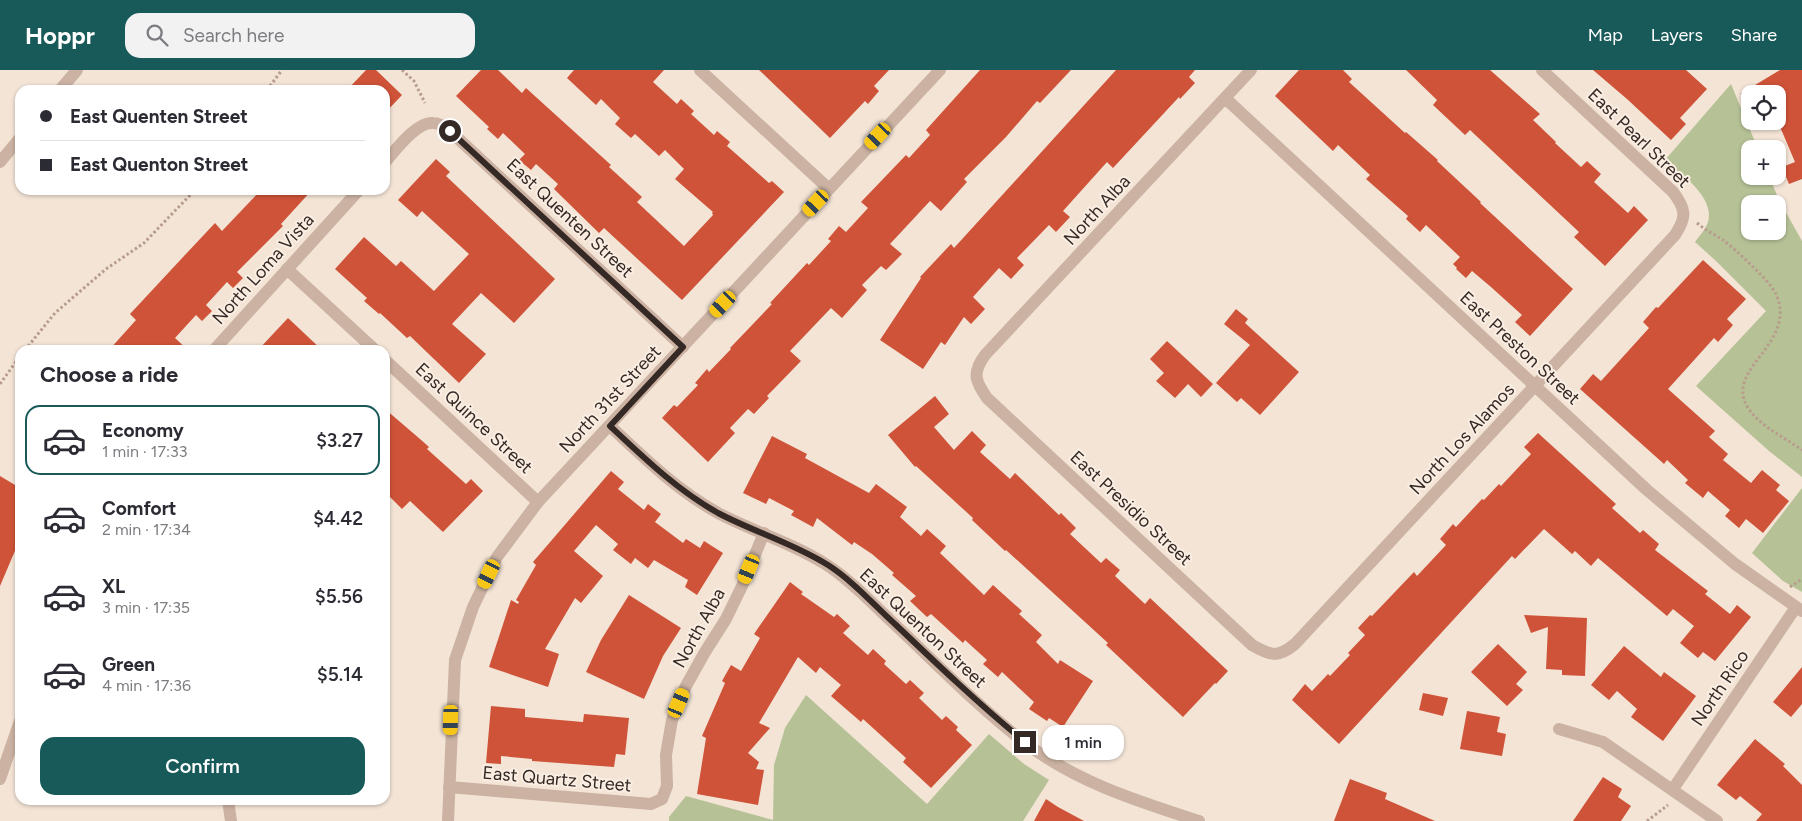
<!DOCTYPE html>
<meta charset="utf-8">
<style>
:root{--surface:#fff;--page:#f2f2f3;--text:#2b2b33;--muted:#7c7c81;--line:#e1e1e2;--accent:#185959}
body{margin:0;font-family:Figtree,sans-serif;background:var(--page);color:var(--text);height:100vh;display:flex;flex-direction:column;font-size:19px;white-space:nowrap}
*{box-sizing:border-box;margin:0}
p{font-size:16px;color:var(--muted)}
.icon{flex:none;width:28px;height:28px;fill:none;stroke:currentColor;stroke-width:2;stroke-linecap:round;stroke-linejoin:round}
.map{position:relative;flex:1;overflow:hidden}
.sheet{position:absolute;left:15px;top:275px;width:375px;height:460px;display:flex;flex-direction:column;background:var(--surface);border-radius:15px;box-shadow:0 1px 4px #0004}
.sheet>*{flex:none}
.guide{position:absolute;left:15px;top:15px;width:375px;height:110px;border-radius:15px;box-shadow:0 1px 4px #0004;display:grid;align-content:center;height:110px;padding:0 25px;background:var(--surface)}
.controls{position:absolute;left:1741px;top:15px;display:grid;gap:10px}
.controls a{display:grid;place-items:center;width:45px;height:45px;border-radius:10px;background:var(--surface);box-shadow:0 1px 4px #0004;font-size:25px}
.end{position:absolute;width:22px;height:22px;margin:-11px;border:6px solid #352925;background:#fff;box-shadow:0 0 0 2px #fff}
.from{border-radius:50%}
.bubble{position:absolute;height:35px;border-radius:15px;background:var(--surface);box-shadow:0 1px 4px #0004;font-size:16px;font-weight:600;line-height:35px;text-align:center}
.car{position:absolute;width:15px;height:30px;margin:-15px -8px;border-radius:6px;box-shadow:0 0 4px 1px #0007;background:linear-gradient(#f5c518 24%,#345 0 40%,#f5c518 0 76%,#345 0 86%,#f5c518 0)}
.guide b{display:flex;align-items:center;gap:18px;height:48px;font-size:19px}
.guide b+b{border-top:1px solid var(--line)}
.guide i{width:12px;height:12px;background:var(--text)}
ul{padding:0;list-style:none}
li{display:flex;align-items:center;gap:15px;height:70px;margin:0 10px 8px;padding:0 15px;border:2px solid transparent;border-radius:15px}
li div{flex:1}
li b{display:block;font-size:19px}
li em{font-style:normal;font-weight:600}
li.current{border-color:var(--accent)}
li>.icon{width:45px;height:45px;stroke-width:1.5}
h2{padding:0 25px;font-size:22px;line-height:60px}
.cta{display:flex;gap:10px;margin-top:auto;padding:10px 25px}
.cta a{flex:1;height:58px;border-radius:15px;background:var(--accent);color:#fff;font-size:20px;font-weight:600;line-height:58px;text-align:center}
header{display:flex;align-items:center;gap:30px;box-sizing:border-box;height:70px;padding:0 25px;background:var(--accent);color:#fff}
header strong{font-size:24px}
nav{display:flex;gap:28px;margin-inline-start:auto;font-size:18px}
.search{width:350px;height:45px;background:var(--page);display:flex;align-items:center;gap:12px;box-sizing:border-box;padding:0 18px;border-radius:15px;color:var(--muted);font-size:19px}
.map>svg:first-child{display:block}
.green{fill:#b6c296;fill-rule:evenodd}
.building{fill:#cf5338}
.lines{fill:none;stroke-linecap:round;stroke-linejoin:round}
.path{stroke:#b79c8c;stroke-width:3;stroke-dasharray:2.5 2.5;stroke-linecap:butt}
.minor{stroke:#cbb2a2;stroke-width:12}
.route{stroke:#352925;stroke-width:6}
.labels{text-anchor:middle;stroke-width:4;stroke-linejoin:round;paint-order:stroke}
.street-label{font-size:18px;fill:#352925;stroke:#faeee3}
</style>
<header>
<strong>Hoppr</strong>
<div class="search"><svg class="icon" aria-label="search" viewBox="0 0 24 24"><circle cx="10" cy="10" r="6"/><path d="M15 15l6 6"/></svg>Search here</div>
<nav><a>Map</a><a>Layers</a><a>Share</a></nav>
</header>
<div class="map">
<svg width="1802" height="751" viewBox="0 0 1802 751">
<rect width="100%" height="100%" fill="#f3e4d6"/>
<g class="green">
<path d="M1731,14L1758,79H1750V106H1769L1779,130L1802,171V407L1769,381L1696,316L1766,241L1716,191L1695,172C1699,166 1706,159 1708,152C1715,126 1681,105 1665,90ZM1750,134H1778V161H1750Z"/>
<polygon points="1802,418 1802,522 1783,511 1752,483"/>
<polygon points="806,625 927,734 989,664 1024,694 1049,710 1023,751 669,751 669,747 686,726 773,750 774,695 785,658"/>
</g>
<g class="building">
<polygon points="366,0 376,0 402,25 385,43 385,20 347,20"/>
<polygon points="481,0 498,0 522,23 526,18 611,95 609,97 642,127 637,132 684,176 713,145 712,143 713,142 675,109 684,99 665,80 659,86 635,64 631,68 615,54 620,48 601,29 596,35 567,8 574,0 664,0 653,12 677,34 681,29 694,41 691,44 714,65 717,61 730,72 727,76 769,113 772,111 784,122 682,230 604,158 599,163 554,119 558,114 536,94 531,100 519,90 525,84 503,63 498,69 487,59 489,57 456,26"/>
<polygon points="759,0 889,0 874,16 879,21 868,34 865,31 830,68"/>
<polygon points="980,0 1071,0 1040,33 1037,31 1006,67 964,109 967,112 941,141 930,131 890,174 902,184 886,200 881,196 862,215 867,220 842,248 831,238 790,281 801,291 767,326 769,328 754,344 748,339 730,358 735,363 708,392 662,348 674,335 677,337 698,315 695,313 707,299 709,302 731,279 730,278 772,234 770,233 807,193 809,195 831,171 828,169 839,156 846,162 868,138 861,132 906,85 909,88 930,65 926,60"/>
<polygon points="1116,0 1195,0 1189,7 1195,13 1180,29 1179,27 1113,98 1107,92 1063,141 1070,147 1056,162 1049,155 1017,188 1024,195 1011,209 999,198 973,227 985,239 971,254 964,247 945,275 941,272 923,299 880,270 921,208 920,207 951,174 954,178"/>
<polygon points="1299,0 1343,0 1352,9 1349,12 1405,63 1406,62 1438,90 1437,91 1481,132 1480,133 1573,219 1530,266 1515,252 1522,245 1491,217 1472,201 1466,208 1456,199 1457,198 1453,194 1460,187 1426,155 1420,162 1406,149 1408,146 1366,109 1370,105 1338,75 1333,81 1275,26"/>
<polygon points="1406,0 1490,0 1540,44 1533,50 1556,72 1555,73 1581,97 1587,91 1601,104 1594,112 1628,143 1634,136 1648,150 1605,196 1574,167 1579,162 1470,60 1465,65 1433,35 1437,30"/>
<polygon points="1593,0 1686,0 1707,19 1680,48 1686,54 1671,70 1627,29"/>
<polygon points="1780,0 1802,0 1802,109 1789,114 1782,97 1795,92 1778,52 1778,24 1740,24"/>
<polygon points="436,89 450,102 446,106 555,209 514,253 481,223 452,254 486,284 459,313 410,266 407,268 380,243 379,244 364,231 367,228 335,199 364,167 396,196 401,191 434,221 469,184 422,141 417,147 398,130"/>
<polygon points="261,120 312,120 281,154 283,156 237,202 243,208 233,218 227,212 206,235 212,241 202,251 196,245 175,268 188,280 109,280 136,250 130,244 184,186 215,153 222,161"/>
<polygon points="1703,190 1746,229 1727,249 1733,255 1718,272 1714,268 1668,319 1715,361 1709,367 1728,384 1723,390 1751,413 1762,400 1780,415 1776,420 1789,431 1763,463 1746,449 1739,458 1725,446 1730,440 1708,421 1703,428 1685,413 1688,410 1667,390 1664,394 1580,319 1593,304 1601,311 1649,258 1643,252 1656,237 1658,238"/>
<polygon points="1236,239 1248,249 1245,253 1299,302 1260,345 1241,328 1237,332 1216,313 1250,275 1224,254"/>
<polygon points="288,248 322,280 258,280"/>
<polygon points="1167,271 1213,314 1201,327 1188,314 1175,328 1156,311 1164,303 1150,289"/>
<polygon points="935,326 949,344 934,357 954,380 972,361 986,375 980,382 1010,409 1015,403 1059,445 1061,443 1076,458 1070,464 1101,493 1106,488 1120,500 1115,506 1145,534 1150,528 1228,601 1216,614 1215,613 1183,647 1106,575 1108,573 1006,480 1005,481 972,450 973,448 916,396 915,397 888,365"/>
<polygon points="385,339 420,369 429,377 427,379 466,414 471,409 483,421 443,462 410,431 402,439 385,422"/>
<polygon points="1538,363 1616,434 1612,438 1640,463 1643,460 1659,474 1655,480 1708,521 1705,524 1730,544 1737,535 1751,547 1715,591 1703,582 1698,588 1680,573 1694,556 1673,539 1667,546 1598,488 1591,496 1575,481 1572,484 1544,459 1515,489 1512,486 1339,674 1292,630 1305,614 1312,621 1328,604 1330,606 1350,585 1348,583 1365,565 1358,558 1370,545 1372,546 1414,502 1417,506 1446,475 1440,469 1453,454 1456,457 1482,429 1484,430 1499,414 1501,416 1531,384 1524,377"/>
<polygon points="772,366 807,384 805,388 869,423 876,414 907,437 900,447 921,466 927,459 946,476 940,483 984,525 993,515 1022,541 1019,544 1042,565 1036,572 1058,594 1060,590 1093,611 1063,657 1049,648 1047,651 1029,639 1034,632 1002,602 998,607 983,594 987,590 965,570 963,573 931,544 927,547 910,531 916,526 892,505 894,503 872,484 854,472 852,475 817,448 813,457 791,445 794,441 769,428 766,434 743,423"/>
<polygon points="611,401 624,412 618,419 644,440 648,434 661,444 655,452 683,473 686,469 700,478 704,471 723,483 697,525 685,517 688,510 654,490 648,498 635,488 631,494 613,480 618,474 596,455 574,481 603,506 581,533 575,528 545,579 559,584 548,617 489,597 511,530 518,534 519,532 516,530 536,495 533,492"/>
<polygon points="0,406 20,418 20,469 0,516"/>
<polygon points="790,512 803,522 801,524 834,547 837,544 850,556 843,563 868,585 873,579 886,591 884,594 906,614 910,610 924,623 919,628 942,650 946,646 958,657 956,660 972,675 931,718 903,692 906,688 863,649 861,652 831,626 841,615 820,597 816,603 798,587 759,653 770,658 748,683 759,692 756,699 764,700 758,735 697,724 706,668 702,666 725,613 722,611 731,595 741,601 760,568 754,564"/>
<polygon points="629,525 681,558 663,586 644,629 586,602 601,570"/>
<polygon points="1524,545 1587,548 1585,606 1562,605 1562,600 1546,599 1548,557 1531,563"/>
<polygon points="1498,574 1527,602 1516,614 1523,620 1507,636 1471,602"/>
<polygon points="1624,576 1661,607 1664,602 1696,626 1663,671 1631,647 1637,639 1617,621 1609,630 1591,615"/>
<polygon points="1802,597 1802,634 1791,647 1773,632"/>
<polygon points="1423,623 1448,628 1443,646 1419,640"/>
<polygon points="491,636 525,639 525,647 583,652 584,644 629,648 625,685 616,684 614,697 532,691 532,689 501,686 501,694 486,693"/>
<polygon points="1467,641 1500,647 1497,662 1506,664 1502,686 1460,679"/>
<polygon points="1755,669 1785,694 1783,696 1802,715 1802,751 1756,751 1762,744 1740,726 1736,730 1717,715"/>
<polygon points="1603,707 1622,719 1618,727 1631,736 1621,751 1573,751"/>
<polygon points="1350,709 1387,723 1385,729 1435,751 1334,751"/>
<polygon points="1046,729 1058,737 1084,751 1034,751"/>
</g>
<g class="lines">
<g class="path">
<polyline points="402,0 414,11 425,33"/>
<polyline points="267,20 282,0"/>
<path d="M1697,153C1705,160 1714,164 1723,170C1735,179 1771,212 1776,224C1798,275 1723,298 1748,338C1761,357 1784,367 1802,380"/>
<polyline points="25,280 55,243 106,199 144,173 195,120"/>
<polyline points="0,314 20,286"/>
<polyline points="1790,517 1802,509"/>
<polyline points="1647,751 1668,735"/>
</g>
<g class="minor">
<polyline points="700,0 829,119"/>
<path d="M1251,0L985,285C972,303 975,311 987,328L1252,575C1271,586 1278,588 1295,574L1675,165C1687,147 1686,139 1673,122L1542,0"/>
<polyline points="60,20 77,0"/>
<polyline points="1225,28 1647,420 1735,494 1802,541"/>
<polyline points="0,92 20,68"/>
<path d="M385,92C395,81 417,51 433,53C439,53 445,57 450,61L683,277"/>
<polyline points="287,199 375,280"/>
<polyline points="214,280 359,120"/>
<polyline points="385,290 538,432"/>
<path d="M610,356C644,388 677,420 718,443C754,462 793,473 827,495C850,510 870,531 890,550C934,591 976,635 1024,672C1076,712 1137,731 1199,751"/>
<polyline points="1559,659 1603,672 1717,751"/>
<polyline points="0,709 20,651"/>
<polyline points="449,717 651,734 662,729 667,716 666,685 672,650 686,616 705,582 726,549 742,516 764,463"/>
<polyline points="1673,719 1796,537"/>
<polyline points="228,730 231,751"/>
<polyline points="448,751 455,590 473,537 497,487 538,432 940,0"/>
</g>
</g>
<g class="lines">
<path class="route" d="M450,61L683,277L610,356C644,388 677,420 718,443C754,462 793,473 828,495C853,511 874,535 896,555C938,595 980,635 1025,672"/>
</g>
<g class="labels">
<g class="street-label">
<text transform="translate(1639 68) rotate(44)" y="6">East Pearl Street</text>
<text transform="translate(1097 140) rotate(-47)" y="6">North Alba</text>
<text transform="translate(570 148) rotate(43)" y="6">East Quenten Street</text>
<text transform="translate(263 199) rotate(-48)" y="6">North Loma Vista</text>
<text transform="translate(1520 278) rotate(43)" y="6">East Preston Street</text>
<text transform="translate(610 329) rotate(-47)" y="6">North 31st Street</text>
<text transform="translate(474 348) rotate(43)" y="6">East Quince Street</text>
<text transform="translate(1462 369) rotate(-47)" y="6">North Los Alamos</text>
<text transform="translate(1131 438) rotate(43)" y="6">East Presidio Street</text>
<text transform="translate(699 558) rotate(-61)" y="6">North Alba</text>
<text transform="translate(923 558) rotate(43)" y="6">East Quenton Street</text>
<text transform="translate(1720 618) rotate(-56)" y="6">North Rico</text>
<text transform="translate(557 709) rotate(5)" y="6">East Quartz Street</text>
</g>
</g>
</svg>
<div class="controls">
<a><svg class="icon" aria-label="locate" viewBox="0 0 24 24"><circle cx="12" cy="12" r="6"/><path d="M12 2v4M12 18v4M2 12h4M18 12h4"/></svg></a>
<a>+</a>
<a>−</a>
</div>
<i class="end from" style="left:450px;top:61px"></i>
<i class="end" style="left:1025px;top:672px"></i>
<div class="bubble" style="left:1042px;top:655px;width:82px">1 min</div>
<i class="car" style="left:878px;top:66px;rotate:223deg"></i>
<i class="car" style="left:816px;top:133px;rotate:223deg"></i>
<i class="car" style="left:723px;top:234px;rotate:223deg"></i>
<i class="car" style="left:749px;top:499px;rotate:203deg"></i>
<i class="car" style="left:489px;top:504px;rotate:206deg"></i>
<i class="car" style="left:679px;top:633px;rotate:23deg"></i>
<i class="car" style="left:451px;top:650px;rotate:182deg"></i>
<div class="guide">
<b><i class="from"></i>East Quenten Street</b>
<b><i></i>East Quenton Street</b>
</div>
<section class="sheet">
<h2>Choose a ride</h2>
<ul>
<li class="current"><svg class="icon" aria-label="car" viewBox="0 0 24 24"><path d="M5 17H2v-5l4-1 3-4h7l3 4 3 1v5h-3M9 17h6M6 11h13"/><circle cx="7" cy="17" r="2"/><circle cx="17" cy="17" r="2"/></svg><div><b>Economy</b><p>1 min · 17:33</p></div><em>$3.27</em></li>
<li><svg class="icon" aria-label="car" viewBox="0 0 24 24"><path d="M5 17H2v-5l4-1 3-4h7l3 4 3 1v5h-3M9 17h6M6 11h13"/><circle cx="7" cy="17" r="2"/><circle cx="17" cy="17" r="2"/></svg><div><b>Comfort</b><p>2 min · 17:34</p></div><em>$4.42</em></li>
<li><svg class="icon" aria-label="car" viewBox="0 0 24 24"><path d="M5 17H2v-5l4-1 3-4h7l3 4 3 1v5h-3M9 17h6M6 11h13"/><circle cx="7" cy="17" r="2"/><circle cx="17" cy="17" r="2"/></svg><div><b>XL</b><p>3 min · 17:35</p></div><em>$5.56</em></li>
<li><svg class="icon" aria-label="car" viewBox="0 0 24 24"><path d="M5 17H2v-5l4-1 3-4h7l3 4 3 1v5h-3M9 17h6M6 11h13"/><circle cx="7" cy="17" r="2"/><circle cx="17" cy="17" r="2"/></svg><div><b>Green</b><p>4 min · 17:36</p></div><em>$5.14</em></li>
</ul>
<div class="cta"><a>Confirm</a></div>
</section>
</div>
